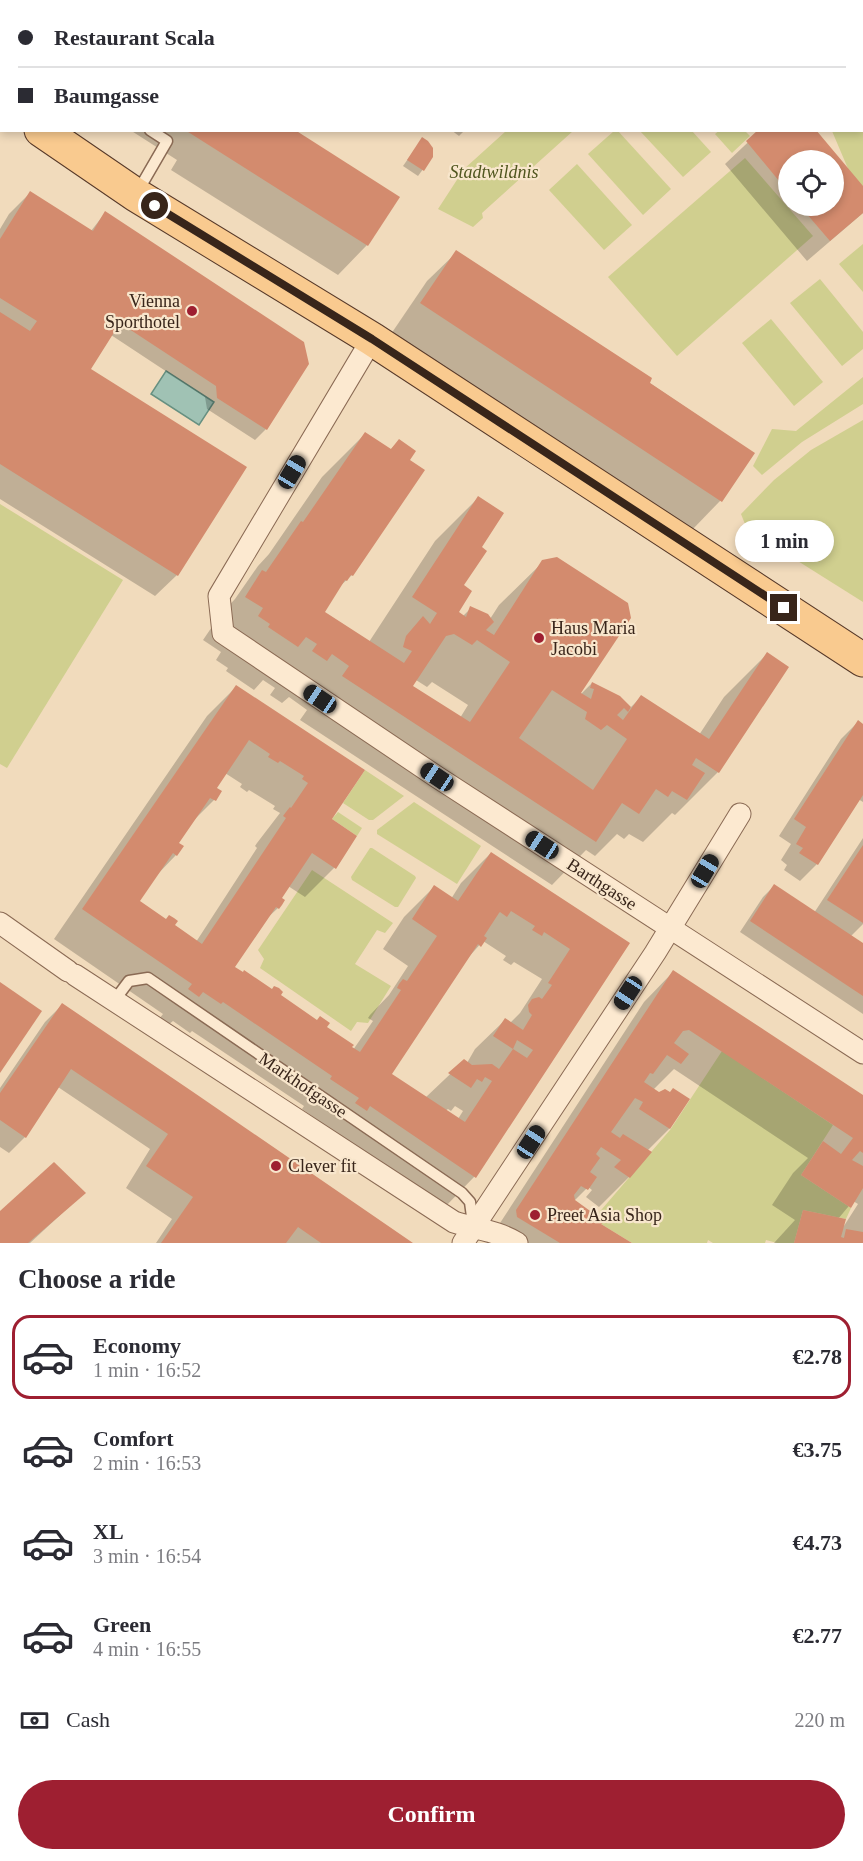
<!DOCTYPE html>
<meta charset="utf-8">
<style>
:root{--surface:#fff;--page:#f7f7f7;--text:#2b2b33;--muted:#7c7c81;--line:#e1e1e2;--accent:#9e1f31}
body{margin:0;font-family:Georgia,serif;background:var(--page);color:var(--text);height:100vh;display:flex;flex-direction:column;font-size:22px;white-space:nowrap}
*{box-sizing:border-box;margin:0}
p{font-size:20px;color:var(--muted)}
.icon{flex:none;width:33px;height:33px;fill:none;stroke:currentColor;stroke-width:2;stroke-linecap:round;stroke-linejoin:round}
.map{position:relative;height:1243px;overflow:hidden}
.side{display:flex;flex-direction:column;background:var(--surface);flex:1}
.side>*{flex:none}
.top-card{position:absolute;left:0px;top:0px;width:864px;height:132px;box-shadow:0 3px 9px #0003;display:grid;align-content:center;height:132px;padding:0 18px;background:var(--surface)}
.tools{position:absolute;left:778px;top:150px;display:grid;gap:12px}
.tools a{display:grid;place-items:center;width:66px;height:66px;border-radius:50%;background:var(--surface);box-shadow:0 3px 9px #0003;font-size:30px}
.end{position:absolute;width:27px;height:27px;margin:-14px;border:8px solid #38251a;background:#fff;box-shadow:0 0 0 3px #fff}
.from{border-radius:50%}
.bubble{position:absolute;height:42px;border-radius:21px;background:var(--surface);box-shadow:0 3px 9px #0003;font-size:20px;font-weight:600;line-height:42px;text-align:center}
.car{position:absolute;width:18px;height:36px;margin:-18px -9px;border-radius:8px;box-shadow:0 0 4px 2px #0007;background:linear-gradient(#222 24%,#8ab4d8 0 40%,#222 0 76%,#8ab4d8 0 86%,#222 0)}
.top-card b{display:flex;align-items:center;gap:21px;height:57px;font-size:22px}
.top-card b+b{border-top:2px solid var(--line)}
.top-card i{width:15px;height:15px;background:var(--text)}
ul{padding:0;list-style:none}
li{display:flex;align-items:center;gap:18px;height:84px;margin:0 12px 9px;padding:0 6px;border:3px solid transparent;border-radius:18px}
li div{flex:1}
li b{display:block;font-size:22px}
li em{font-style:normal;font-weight:600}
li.on{border-color:var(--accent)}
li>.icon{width:54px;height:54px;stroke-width:1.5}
h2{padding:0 18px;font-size:27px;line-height:72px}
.pay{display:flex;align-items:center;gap:15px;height:66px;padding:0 18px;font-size:22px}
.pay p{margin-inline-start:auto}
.button{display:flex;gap:12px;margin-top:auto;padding:12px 18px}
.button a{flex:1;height:69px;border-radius:36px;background:var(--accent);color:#fff;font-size:24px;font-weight:600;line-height:69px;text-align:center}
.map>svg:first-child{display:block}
.green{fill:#d0cf8f}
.water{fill:#a0c2b4;stroke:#679081;stroke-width:1.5}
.shadow{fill:#0003;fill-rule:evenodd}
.building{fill:#d38b6e;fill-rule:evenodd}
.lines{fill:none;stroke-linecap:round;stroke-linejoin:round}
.lane-casing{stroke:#8a6a54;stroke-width:13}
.street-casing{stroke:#8a6a54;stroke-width:23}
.primary-casing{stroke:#573929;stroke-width:35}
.lane{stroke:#fce9d0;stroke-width:10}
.street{stroke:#fce9d0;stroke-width:21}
.primary{stroke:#f9ca8f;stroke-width:33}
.route{stroke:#38251a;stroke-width:8}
.poi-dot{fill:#9e1f31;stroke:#f8e6cc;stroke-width:2}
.labels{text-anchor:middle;stroke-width:4.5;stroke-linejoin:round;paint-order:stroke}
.park-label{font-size:18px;font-style:italic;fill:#50561f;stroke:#f8e6cc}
.poi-label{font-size:18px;fill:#38251a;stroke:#f8e6cc;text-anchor:start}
.street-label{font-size:18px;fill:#38251a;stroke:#f8e6cc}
</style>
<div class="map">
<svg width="863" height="1243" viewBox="0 0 863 1243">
<rect width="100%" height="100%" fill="#f1dbbc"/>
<g class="green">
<polygon points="758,0 863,0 863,204 832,131 862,130 862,2"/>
<polygon points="720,130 745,131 750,136 732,153 715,134"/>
<polygon points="506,131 573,131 482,213 483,218 473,227 438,209 464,169"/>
<polygon points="614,131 618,131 671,189 643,215 588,154"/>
<polygon points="640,131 692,131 711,152 683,177"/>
<polygon points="745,158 813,236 677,356 608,277"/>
<polygon points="577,164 632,225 604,250 549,190"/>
<polygon points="863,244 863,292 839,264"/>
<polygon points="820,279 863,332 863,349 842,366 790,303"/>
<polygon points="771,319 823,382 794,406 742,343"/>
<polygon points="863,377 863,404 802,442 762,475 753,466 772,429 796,431"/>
<polygon points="863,420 863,602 747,529 741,514 774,480 811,450"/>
<polygon points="0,504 123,580 7,768 0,764"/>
<polygon points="365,770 404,796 373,820 369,820 343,803"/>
<polygon points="414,802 481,846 457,884 377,834 377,830"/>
<polygon points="338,812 362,828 357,836 332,819"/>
<polygon points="370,848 372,848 415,876 416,878 398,907 395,907 352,880 351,877"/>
<polygon points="312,870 393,923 385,933 377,930 355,964 391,986 368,1023 357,1022 351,1031 260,968 264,959 258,950"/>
<polygon points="722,1051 833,1125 801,1175 851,1208 846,1219 803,1210 794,1243 777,1243 766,1240 765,1243 713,1243 708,1240 707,1243 632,1243 601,1224 603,1221 596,1216 670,1130"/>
</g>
<polygon class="water" points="166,371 214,402 199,425 151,394"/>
<g class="shadow">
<polygon points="0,0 119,0 121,2 2,2 2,50"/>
<polygon points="434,0 638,0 433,2"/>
<polygon points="130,130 292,130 367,245 338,275 171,170 177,160"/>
<polygon points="451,130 465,130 459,136"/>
<path d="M761,130H814L863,189V213L807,261L725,164ZM789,160H834V206H789Z"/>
<polygon points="422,139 432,157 418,176 403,166"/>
<polygon points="30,193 91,231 105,213 266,429 255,440 207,409 205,397 111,335 89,370 177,575 155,596 0,499 0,229 9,214"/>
<polygon points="457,252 753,453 720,501 691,531 391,334 427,281"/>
<path d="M365,434L390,450L399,441L352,575L337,589L323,612L369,642L435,541L478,498L480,547L462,585L457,613L462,617L471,608L490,619L499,605L543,562L579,696L592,683L630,708L641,697L699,735L724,697L767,654L718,772L675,815L672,813L643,842L629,834L624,839L617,834L595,856L586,850L552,885L300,720L307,710L289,697L282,703L270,695L275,688L263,680L254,690L226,671L228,668L216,660L221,652L203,640L220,615L235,599L258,566L269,554L322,477ZM416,680L427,687L432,682L468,705L460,718L411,686Z"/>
<path d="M236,687L363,771L330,820L334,868L305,897L288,886L280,898L278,908L264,921L233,967L279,996L353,1050L373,1021L368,1018L370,1015L389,995L408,966L383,949L404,917L434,887L451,899L461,883L491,853L627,943L474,1177L445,1207L327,1134L330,1129L302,1109L304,1106L192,1031L190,1033L173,1021L168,1025L159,1019L163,1014L54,939L207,716ZM225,773L242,784L240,787L247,792L249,790L275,806L273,809L280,813L257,843L255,846L257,848L196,942L138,901L154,878L176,855L177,844L190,824L214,800L220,791L215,788ZM483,941L506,956L503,960L511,965L514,962L542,979L520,1013L510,1023L505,1020L475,1049L467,1063L464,1061L425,1098L390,1075L467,959ZM455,1106L463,1111L458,1119L445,1111L448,1109L451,1111Z"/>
<polygon points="858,722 863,726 863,802 858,799 817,864 800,881 784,870 787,865 781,860 791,844 779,836 841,739"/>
<polygon points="863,838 863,924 851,936 863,945 863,1014 740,932 763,897 774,886 814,913"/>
<path d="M673,972L863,1096V1243H774L795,1220L772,1205L793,1173L808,1158L674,1069L653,1090L659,1093L688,1099L669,1129L647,1151L650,1153L629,1177L599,1207L586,1197L592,1190L588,1187L574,1201L599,1224L630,1243H487L644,1002ZM853,1201L858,1204L842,1229L838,1219Z"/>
<polygon points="62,1005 195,1095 411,1243 156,1243 172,1219 126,1188 150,1149 58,1087 25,1137 9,1153 0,1147 0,1088 45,1022"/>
<polygon points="84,1193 30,1243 0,1243 0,1213"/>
</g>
<g class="building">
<polygon points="185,130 295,130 400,197 368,246"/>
<polygon points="758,130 816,130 863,186 863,213 830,241 800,206 834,206 834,160 789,160 789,193 746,141"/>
<polygon points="422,137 428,141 433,148 433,157 424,171 407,160"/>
<polygon points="30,191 93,231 105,211 304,342 309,364 267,430 217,398 216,386 120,323 91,369 247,467 178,576 0,464 0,312 30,331 37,321 0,298 0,239"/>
<polygon points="456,250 652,378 650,383 755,453 722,502 420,303"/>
<path d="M365,432L391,449L399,439L416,451L410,460L425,470L353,576L351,575L347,581L345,580L325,612L404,663L412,651L403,647L406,636L423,616L430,624L437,613L412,597L478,496L504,513L482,547L487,551L464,585L472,591L459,612L466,617L470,606L488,614L494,622L486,630L494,635L542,560L557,557L628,603L631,618L581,693L591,699L594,689L590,688L592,682L620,696L631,707L628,712L624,708L617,715L623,720L641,695L709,739L767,652L789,667L719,773L696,758L692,765L705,773L687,800L672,791L668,797L656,789L639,814L622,803L596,842L342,676L349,666L332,654L327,661L312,651L317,644L306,637L298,647L268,627L270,624L258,616L263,608L245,597L262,570L266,572L301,521L303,522ZM454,634L472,645L477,640L510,662L470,722L413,686L446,636ZM552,690L587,712L585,719L601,730L607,725L627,739L593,790L519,738Z"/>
<path d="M236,685L365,770L332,819L357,836L336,869L312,853L282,898L285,900L282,905L279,909L276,907L235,967L243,972L244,970L272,989L274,986L279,988L283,992L281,995L317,1020L320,1016L330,1023L327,1027L354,1045L352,1047L360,1052L401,990L397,988L399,984L403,979L407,981L437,936L412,919L434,885L458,901L491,852L630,943L476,1178L370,1106L367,1111L355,1103L359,1098L330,1079L332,1076L223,1002L221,1004L203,992L199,997L188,989L192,984L82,909ZM249,740L270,754L268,757L278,763L280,761L304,776L302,779L308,783L291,808L290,807L286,812L283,816L286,818L202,944L175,925L178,921L174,918L169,915L166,919L140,901L173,853L177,856L184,846L179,843L210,798L216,801L222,791L217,788ZM511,911L535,926L532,930L542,936L544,932L570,949L548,983L552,985L542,999L539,997L532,999L528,1005L529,1012L532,1015L523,1030L505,1018L493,1036L513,1049L517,1040L533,1050L527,1058L513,1049L499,1069L492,1064L472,1065L464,1059L448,1073L471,1088L477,1079L482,1082L485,1077L492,1081L465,1122L392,1074L478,944L481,947L487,938L484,936L499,913L500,912L507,917Z"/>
<polygon points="858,720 863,724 863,795 818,865 799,853 803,848 796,844 806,827 794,819"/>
<polygon points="863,845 863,923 827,900"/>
<polygon points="774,884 863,943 863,996 750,921"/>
<polygon points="673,970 863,1095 863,1153 860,1151 852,1160 863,1166 863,1188 851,1208 801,1175 823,1141 841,1154 853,1138 689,1030 683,1031 674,1043 689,1054 681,1064 667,1055 653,1074 650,1073 644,1082 659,1092 665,1089 670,1092 673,1088 690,1099 670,1129 639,1109 643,1102 635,1098 611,1132 620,1138 623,1134 652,1152 630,1178 614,1167 621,1160 601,1147 596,1154 600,1158 590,1172 597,1177 588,1190 581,1186 574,1195 575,1200 604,1221 601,1224 632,1243 560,1243 517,1217 516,1210"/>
<polygon points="0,982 42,1011 0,1073"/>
<polygon points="62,1003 196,1094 413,1243 321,1243 298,1227 286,1243 161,1243 193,1197 146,1166 168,1134 71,1069 26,1138 0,1120 0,1093"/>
<polygon points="54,1162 86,1193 28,1243 0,1243 0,1211"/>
<polygon points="803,1210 846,1219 841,1237 844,1238 846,1229 863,1232 863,1243 794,1243"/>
</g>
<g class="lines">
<defs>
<g id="lane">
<polyline points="0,37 2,38"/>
<polyline points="138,191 167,141 150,130"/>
<polyline points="114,1001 129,981 148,978 462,1193 470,1202 473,1224"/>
</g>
<g id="street">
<polyline points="372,339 219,596 223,633 437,777 863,1053"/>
<polyline points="0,923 68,971"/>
<path d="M75,975L454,1222C475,1229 498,1231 517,1243"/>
<polyline points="463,1243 655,953 740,814"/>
</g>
<g id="primary">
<polyline points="0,105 2,106"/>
<polyline points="41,130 136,195 372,339 863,660"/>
</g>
</defs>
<use href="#lane" class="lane-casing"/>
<use href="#street" class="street-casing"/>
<use href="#primary" class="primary-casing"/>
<use href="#lane" class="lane"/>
<use href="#street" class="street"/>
<use href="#primary" class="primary"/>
</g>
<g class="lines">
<polyline class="route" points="155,206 372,339 784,608"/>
</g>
<g class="poi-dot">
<circle cx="192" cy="311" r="6"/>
<circle cx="539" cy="638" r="6"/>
<circle cx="276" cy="1166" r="6"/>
<circle cx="535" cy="1215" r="6"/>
</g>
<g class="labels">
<g class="park-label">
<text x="494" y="178">Stadtwildnis</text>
</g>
<g class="poi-label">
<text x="180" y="307" text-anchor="end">Vienna<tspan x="180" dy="21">Sporthotel</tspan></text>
<text x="551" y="634">Haus Maria<tspan x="551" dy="21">Jacobi</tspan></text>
<text x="288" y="1172">Clever fit</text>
<text x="547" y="1221">Preet Asia Shop</text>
</g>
<g class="street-label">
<text transform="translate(602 884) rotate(33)" y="6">Barthgasse</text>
<text transform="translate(303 1085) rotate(34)" y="6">Markhofgasse</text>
</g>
</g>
</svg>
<div class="tools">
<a><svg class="icon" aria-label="locate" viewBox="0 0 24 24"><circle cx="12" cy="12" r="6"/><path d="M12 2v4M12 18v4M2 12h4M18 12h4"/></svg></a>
</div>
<i class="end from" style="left:155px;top:206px"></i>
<i class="end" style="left:784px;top:608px"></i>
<div class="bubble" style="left:735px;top:520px;width:99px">1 min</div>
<i class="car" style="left:292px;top:472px;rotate:31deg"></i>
<i class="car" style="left:320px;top:699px;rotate:304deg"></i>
<i class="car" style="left:437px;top:777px;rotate:304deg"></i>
<i class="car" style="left:542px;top:845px;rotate:303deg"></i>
<i class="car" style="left:705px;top:871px;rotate:31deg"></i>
<i class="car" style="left:628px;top:993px;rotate:213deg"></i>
<i class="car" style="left:531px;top:1142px;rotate:33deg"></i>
<div class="top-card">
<b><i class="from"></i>Restaurant Scala</b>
<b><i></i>Baumgasse</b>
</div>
</div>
<section class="side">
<h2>Choose a ride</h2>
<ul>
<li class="on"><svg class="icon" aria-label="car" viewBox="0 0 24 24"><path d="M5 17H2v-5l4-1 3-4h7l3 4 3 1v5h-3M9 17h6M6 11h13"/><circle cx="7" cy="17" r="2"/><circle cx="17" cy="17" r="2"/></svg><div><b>Economy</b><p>1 min · 16:52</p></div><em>€2.78</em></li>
<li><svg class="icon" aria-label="car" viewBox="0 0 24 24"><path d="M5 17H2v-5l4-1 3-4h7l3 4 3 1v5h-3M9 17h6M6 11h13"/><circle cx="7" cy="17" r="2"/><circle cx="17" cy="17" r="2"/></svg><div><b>Comfort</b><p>2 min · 16:53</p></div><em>€3.75</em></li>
<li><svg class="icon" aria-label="car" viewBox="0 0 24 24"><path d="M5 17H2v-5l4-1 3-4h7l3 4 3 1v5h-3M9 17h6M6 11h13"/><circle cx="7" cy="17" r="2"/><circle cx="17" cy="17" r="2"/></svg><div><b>XL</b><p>3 min · 16:54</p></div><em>€4.73</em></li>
<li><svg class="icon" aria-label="car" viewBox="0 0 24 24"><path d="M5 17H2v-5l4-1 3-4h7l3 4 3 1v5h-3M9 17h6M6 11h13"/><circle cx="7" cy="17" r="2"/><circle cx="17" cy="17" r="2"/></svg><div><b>Green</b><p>4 min · 16:55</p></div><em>€2.77</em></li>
</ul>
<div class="pay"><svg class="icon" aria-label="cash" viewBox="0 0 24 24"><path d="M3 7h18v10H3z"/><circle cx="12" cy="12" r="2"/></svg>Cash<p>220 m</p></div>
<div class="button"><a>Confirm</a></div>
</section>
